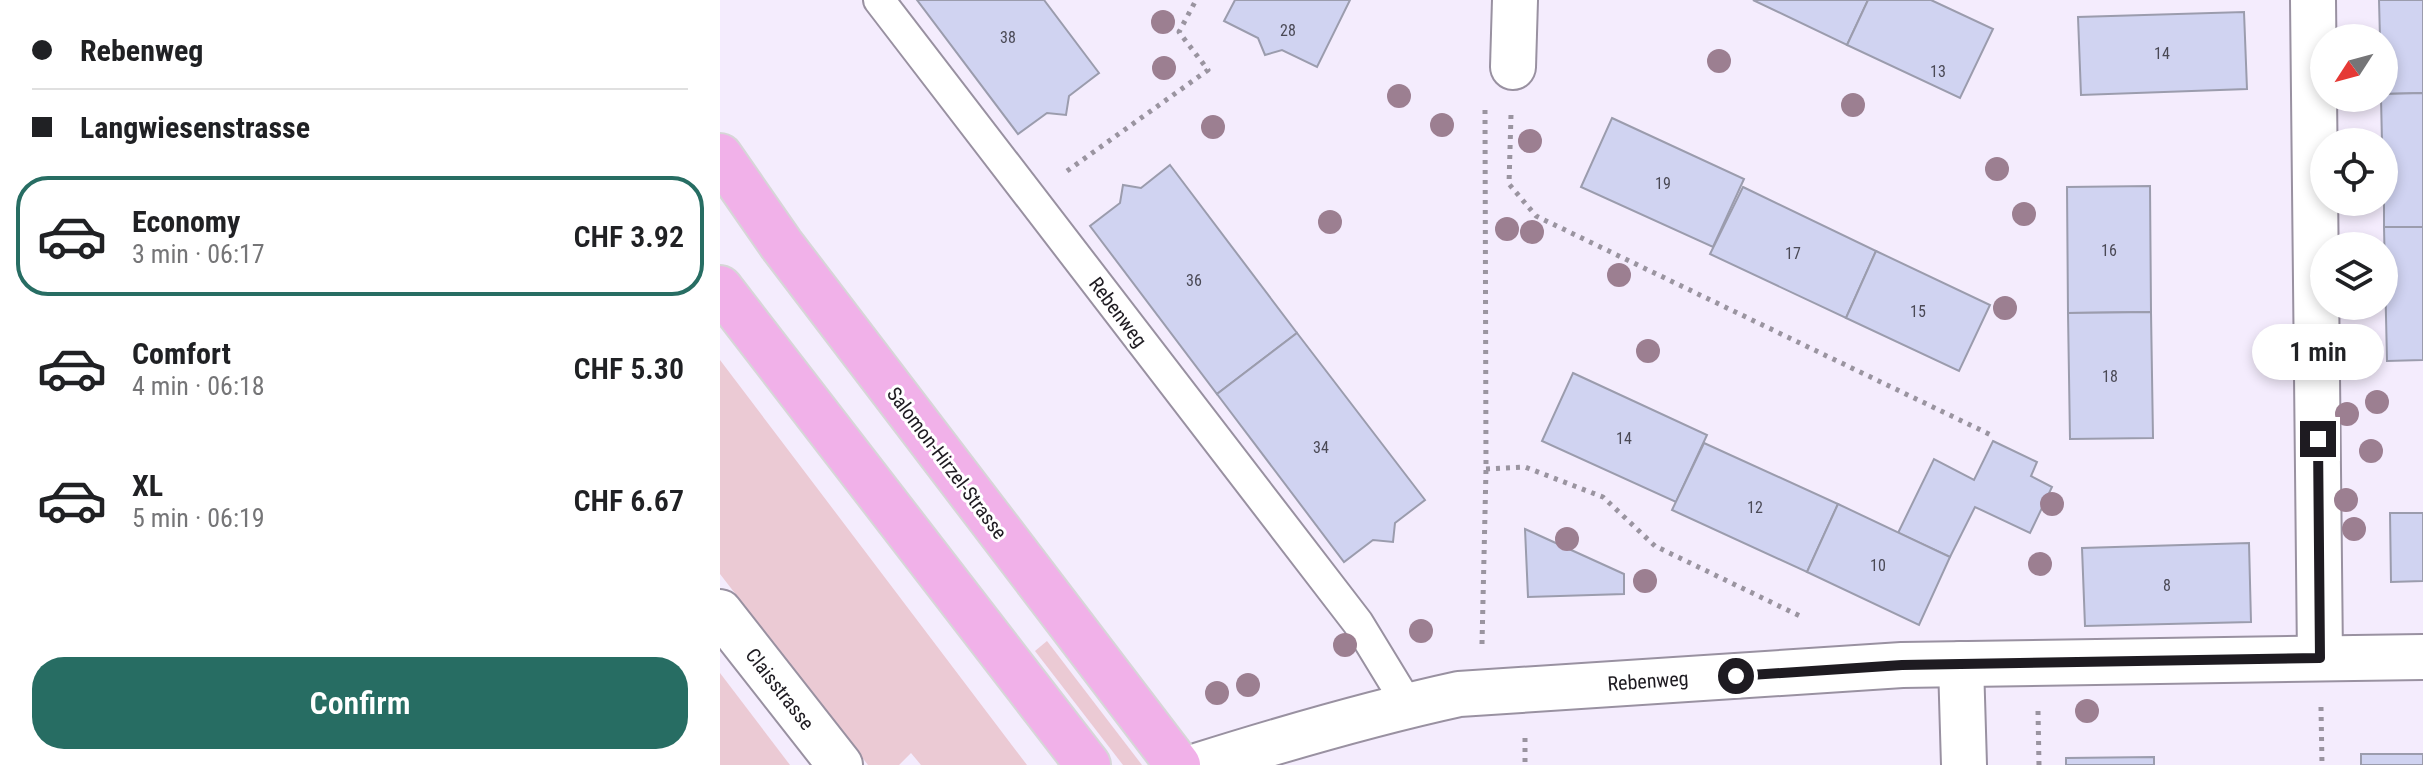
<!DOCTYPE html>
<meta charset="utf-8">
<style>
:root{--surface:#fff;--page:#f2f2f2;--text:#202124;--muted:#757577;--line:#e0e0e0;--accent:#276d63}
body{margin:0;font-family:"Roboto Condensed",sans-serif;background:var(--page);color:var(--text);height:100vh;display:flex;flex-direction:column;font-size:30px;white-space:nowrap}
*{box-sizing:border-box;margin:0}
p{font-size:26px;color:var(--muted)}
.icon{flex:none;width:44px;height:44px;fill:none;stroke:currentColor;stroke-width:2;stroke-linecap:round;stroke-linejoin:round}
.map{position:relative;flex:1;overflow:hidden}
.side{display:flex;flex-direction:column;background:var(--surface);width:720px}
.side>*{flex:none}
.banner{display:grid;align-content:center;height:176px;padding:0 32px;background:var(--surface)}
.needle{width:52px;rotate:234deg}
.fabs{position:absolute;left:1590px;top:24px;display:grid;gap:16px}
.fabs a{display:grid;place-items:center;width:88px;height:88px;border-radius:50%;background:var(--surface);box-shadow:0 4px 12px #0003;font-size:40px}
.end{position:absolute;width:36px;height:36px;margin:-18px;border:10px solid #1e1b21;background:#fff;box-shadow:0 0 0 4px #fff}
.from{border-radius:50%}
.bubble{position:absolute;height:56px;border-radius:28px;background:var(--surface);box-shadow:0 4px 12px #0003;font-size:26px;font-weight:600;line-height:56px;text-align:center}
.banner b{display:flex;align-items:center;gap:28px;height:76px;font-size:30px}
.banner b+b{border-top:2px solid var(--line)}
.banner i{width:20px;height:20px;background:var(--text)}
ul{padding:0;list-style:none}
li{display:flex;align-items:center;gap:24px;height:120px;margin:0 16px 12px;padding:0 16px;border:4px solid transparent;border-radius:32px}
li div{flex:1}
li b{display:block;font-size:30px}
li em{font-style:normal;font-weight:600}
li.on{border-color:var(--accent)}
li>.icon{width:72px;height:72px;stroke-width:1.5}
.cta{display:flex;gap:16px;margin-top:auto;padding:16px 32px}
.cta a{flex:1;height:92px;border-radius:32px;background:var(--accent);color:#fff;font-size:32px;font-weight:600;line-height:92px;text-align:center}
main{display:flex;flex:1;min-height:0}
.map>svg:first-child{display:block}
.green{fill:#ebcad4}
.building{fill:#d0d3f1;stroke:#9b9cad;stroke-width:2}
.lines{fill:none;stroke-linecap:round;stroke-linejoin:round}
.service-casing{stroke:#9991a1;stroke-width:34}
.minor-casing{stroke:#9991a1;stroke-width:48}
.primary-casing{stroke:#d6d6d7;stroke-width:48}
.path{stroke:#9a94a0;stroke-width:5;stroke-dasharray:4 6;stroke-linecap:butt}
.service{stroke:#fff;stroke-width:30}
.minor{stroke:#fff;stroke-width:44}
.primary{stroke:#f1b1e9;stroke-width:44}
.tree{fill:#9c7f91}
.route{stroke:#1e1b21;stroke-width:10}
.labels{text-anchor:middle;stroke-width:6;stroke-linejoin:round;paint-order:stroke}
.number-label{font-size:16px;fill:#4a4955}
.street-label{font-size:20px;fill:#1e1b21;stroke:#fff}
</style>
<main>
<section class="side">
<div class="banner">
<b><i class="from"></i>Rebenweg</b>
<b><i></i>Langwiesenstrasse</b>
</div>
<ul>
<li class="on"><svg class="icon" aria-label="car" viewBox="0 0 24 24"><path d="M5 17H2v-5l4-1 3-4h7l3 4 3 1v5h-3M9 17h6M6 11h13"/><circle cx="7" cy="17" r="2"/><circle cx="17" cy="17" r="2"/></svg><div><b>Economy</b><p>3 min · 06:17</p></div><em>CHF 3.92</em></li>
<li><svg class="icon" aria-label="car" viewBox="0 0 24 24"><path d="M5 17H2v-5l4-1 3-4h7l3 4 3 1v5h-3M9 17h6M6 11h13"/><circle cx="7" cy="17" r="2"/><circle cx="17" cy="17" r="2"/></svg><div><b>Comfort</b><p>4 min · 06:18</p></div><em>CHF 5.30</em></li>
<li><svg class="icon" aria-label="car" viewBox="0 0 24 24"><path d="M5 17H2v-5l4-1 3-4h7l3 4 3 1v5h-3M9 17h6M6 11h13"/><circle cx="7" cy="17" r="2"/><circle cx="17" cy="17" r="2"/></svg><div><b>XL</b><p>5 min · 06:19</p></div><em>CHF 6.67</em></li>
</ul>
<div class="cta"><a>Confirm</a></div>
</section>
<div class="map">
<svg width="1703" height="765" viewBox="0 0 1703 765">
<rect width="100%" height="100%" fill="#f4ecfd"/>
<g class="green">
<polygon points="0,360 307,765 201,765 191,753 179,765 148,765 0,574"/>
<polygon points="327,641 422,765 403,765 315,651"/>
<polygon points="0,673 70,765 0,765"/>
</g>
<g class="building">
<polygon points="197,0 324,0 379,73 349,96 346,115 327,113 298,134"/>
<polygon points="515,0 630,0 597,67 562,50 545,55 538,38 504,21"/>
<polygon points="1033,0 1148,0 1127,45"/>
<polygon points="1148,0 1211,0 1273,29 1240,98 1127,45"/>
<polygon points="1659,0 1703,0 1703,93 1664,94 1664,38 1660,38"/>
<polygon points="1524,12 1527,89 1361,95 1358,17"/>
<polygon points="1703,93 1703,227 1664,227 1664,142 1662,142 1661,98 1664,98 1664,94"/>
<polygon points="892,118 1024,179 993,247 861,187"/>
<polygon points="450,165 577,333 497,394 370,226 400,203 403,185 421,188"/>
<polygon points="1430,186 1431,312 1348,313 1347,187"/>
<polygon points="1023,187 1156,251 1126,318 990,254"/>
<polygon points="1664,227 1703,227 1703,360 1667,361"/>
<polygon points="1156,251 1270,305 1239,371 1126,318"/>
<polygon points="1431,312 1433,438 1350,439 1348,313"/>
<polygon points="577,333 705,500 675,523 673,542 653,540 624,562 497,394"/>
<polygon points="853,373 987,435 956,502 822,441"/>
<polygon points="1273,441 1317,462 1311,476 1332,487 1310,533 1255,507 1230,557 1178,533 1214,459 1254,480"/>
<polygon points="984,443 1118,504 1087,572 952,510"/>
<polygon points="1118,504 1230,557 1199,625 1087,572"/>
<polygon points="1670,513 1703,513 1703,581 1671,582"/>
<polygon points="805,529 904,574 904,594 808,597"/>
<polygon points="1529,543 1531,622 1365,626 1362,548"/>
<rect x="1641" y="754" width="62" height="11"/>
<polygon points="1434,757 1434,765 1346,765 1346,758"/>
</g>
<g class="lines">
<defs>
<polyline id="service" points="159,0 638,623 688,705"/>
<g id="minor">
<polyline points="1593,0 1600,658"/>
<polyline points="793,67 795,0"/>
<polyline points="0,612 120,765"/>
<polyline points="1241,664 1244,765"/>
<path d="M480,765C566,738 652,713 739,694L1182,665L1703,657"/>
</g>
<g id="primary">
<polyline points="0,156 61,244 458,765"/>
<polyline points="0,288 368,765"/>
</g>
</defs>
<use href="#service" class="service-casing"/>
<use href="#minor" class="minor-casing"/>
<use href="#primary" class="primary-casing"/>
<g class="path">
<polyline points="791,115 789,184 816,216 1271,435"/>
<polyline points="347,171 488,70 459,32 476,0"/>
<polyline points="766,469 805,467 883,497 935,546 1084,618"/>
<polyline points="762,644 766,469 765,110"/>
<polyline points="1601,707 1602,765"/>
<polyline points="1318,711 1319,765"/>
<polyline points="805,738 805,765"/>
</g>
<use href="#service" class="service"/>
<use href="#minor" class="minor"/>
<use href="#primary" class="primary"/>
</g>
<g class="tree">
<circle cx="443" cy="22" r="12"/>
<circle cx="999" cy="61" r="12"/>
<circle cx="444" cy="68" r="12"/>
<circle cx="679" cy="96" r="12"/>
<circle cx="1133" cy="105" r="12"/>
<circle cx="722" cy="125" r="12"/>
<circle cx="493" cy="127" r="12"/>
<circle cx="810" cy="141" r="12"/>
<circle cx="1277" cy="169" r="12"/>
<circle cx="1304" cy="214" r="12"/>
<circle cx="610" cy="222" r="12"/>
<circle cx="787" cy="229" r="12"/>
<circle cx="812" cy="232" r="12"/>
<circle cx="899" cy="275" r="12"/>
<circle cx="1285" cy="308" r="12"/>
<circle cx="928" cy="351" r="12"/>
<circle cx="1657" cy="402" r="12"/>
<circle cx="1627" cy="414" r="12"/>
<circle cx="1651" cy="451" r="12"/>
<circle cx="1626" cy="500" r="12"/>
<circle cx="1332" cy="504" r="12"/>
<circle cx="1634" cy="529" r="12"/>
<circle cx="847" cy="539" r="12"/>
<circle cx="1320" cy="564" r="12"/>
<circle cx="925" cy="581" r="12"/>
<circle cx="701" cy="631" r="12"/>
<circle cx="625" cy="645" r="12"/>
<circle cx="528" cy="685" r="12"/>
<circle cx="497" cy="693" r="12"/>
<circle cx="1367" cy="711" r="12"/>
</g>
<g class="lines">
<polyline class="route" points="1016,676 1182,665 1600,658 1598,439"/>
</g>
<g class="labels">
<g class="number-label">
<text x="568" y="36">28</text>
<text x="288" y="43">38</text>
<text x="1442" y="59">14</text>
<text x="1218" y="77">13</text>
<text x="943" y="189">19</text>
<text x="1389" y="256">16</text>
<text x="1073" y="259">17</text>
<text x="474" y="286">36</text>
<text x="1198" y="317">15</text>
<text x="1390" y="382">18</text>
<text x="904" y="444">14</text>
<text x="601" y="453">34</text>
<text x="1035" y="513">12</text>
<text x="1158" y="571">10</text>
<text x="1447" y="591">8</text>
</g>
<g class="street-label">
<text transform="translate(398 312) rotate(53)" y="7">Rebenweg</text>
<text transform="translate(227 463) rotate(53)" y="7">Salomon-Hirzel-Strasse</text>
<text transform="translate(928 681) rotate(-4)" y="7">Rebenweg</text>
<text transform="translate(60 689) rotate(52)" y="7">Claisstrasse</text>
</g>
</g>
</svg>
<div class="fabs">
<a><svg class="needle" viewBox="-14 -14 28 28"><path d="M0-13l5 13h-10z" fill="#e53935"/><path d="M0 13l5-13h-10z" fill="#757577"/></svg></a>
<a><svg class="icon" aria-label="locate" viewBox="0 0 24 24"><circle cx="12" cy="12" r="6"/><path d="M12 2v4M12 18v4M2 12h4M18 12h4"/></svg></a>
<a><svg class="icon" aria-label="layers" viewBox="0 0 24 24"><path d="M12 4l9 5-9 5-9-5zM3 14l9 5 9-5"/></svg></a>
</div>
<i class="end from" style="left:1016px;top:676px"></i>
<i class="end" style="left:1598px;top:439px"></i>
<div class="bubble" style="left:1532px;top:324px;width:132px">1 min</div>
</div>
</main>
